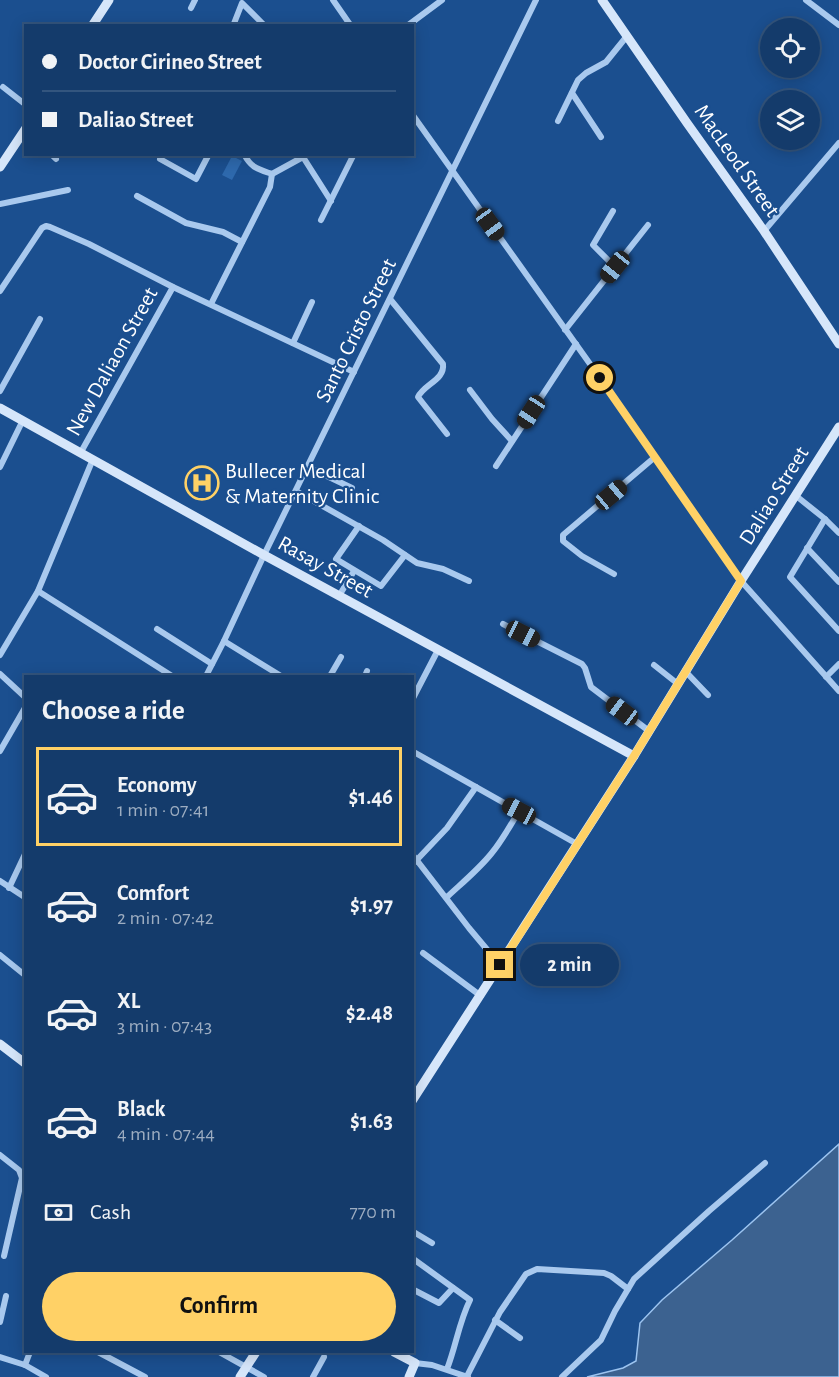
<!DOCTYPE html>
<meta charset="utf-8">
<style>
:root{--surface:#143b6b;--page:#214673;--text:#f1f3f6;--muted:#9dadc1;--line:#33557e;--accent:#ffd166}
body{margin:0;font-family:"Alegreya Sans",sans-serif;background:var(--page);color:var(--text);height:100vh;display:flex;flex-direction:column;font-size:22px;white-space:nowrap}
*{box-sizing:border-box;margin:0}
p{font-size:20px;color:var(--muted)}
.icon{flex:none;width:33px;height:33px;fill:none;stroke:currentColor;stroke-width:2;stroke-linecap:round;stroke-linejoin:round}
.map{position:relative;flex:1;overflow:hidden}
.side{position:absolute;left:24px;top:675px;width:390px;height:678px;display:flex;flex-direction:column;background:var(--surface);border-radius:0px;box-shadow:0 3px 15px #0003,0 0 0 2px var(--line)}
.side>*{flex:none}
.banner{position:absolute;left:24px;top:24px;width:390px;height:132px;border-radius:0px;box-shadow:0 3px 15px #0003,0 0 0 2px var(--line);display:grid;align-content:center;height:132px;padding:0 18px;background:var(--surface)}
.fabs{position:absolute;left:760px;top:18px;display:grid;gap:12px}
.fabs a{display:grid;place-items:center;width:60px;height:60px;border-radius:50%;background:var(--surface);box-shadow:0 3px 15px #0003,0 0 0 2px var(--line);font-size:30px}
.end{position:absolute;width:27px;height:27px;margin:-14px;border:8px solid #ffd166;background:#111;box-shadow:0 0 0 3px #111}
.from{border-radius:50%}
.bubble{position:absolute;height:42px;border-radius:21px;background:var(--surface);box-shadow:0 3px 15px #0003,0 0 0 2px var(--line);font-size:20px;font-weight:600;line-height:42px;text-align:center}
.car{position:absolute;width:18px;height:36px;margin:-18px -9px;border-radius:8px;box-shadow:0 0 4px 2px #0007;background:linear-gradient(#222 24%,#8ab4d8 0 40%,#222 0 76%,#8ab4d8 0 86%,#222 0)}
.banner b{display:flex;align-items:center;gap:21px;height:57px;font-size:22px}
.banner b+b{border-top:2px solid var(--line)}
.banner i{width:15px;height:15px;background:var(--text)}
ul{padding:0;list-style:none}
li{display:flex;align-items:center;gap:18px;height:99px;margin:0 12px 9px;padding:0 6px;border:3px solid transparent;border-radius:0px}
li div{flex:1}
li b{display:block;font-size:22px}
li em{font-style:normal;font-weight:600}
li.active{border-color:var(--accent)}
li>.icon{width:54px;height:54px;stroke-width:1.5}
h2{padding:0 18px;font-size:27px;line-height:72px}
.pay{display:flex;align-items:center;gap:15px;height:66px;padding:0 18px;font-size:22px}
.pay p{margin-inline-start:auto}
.cta{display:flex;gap:12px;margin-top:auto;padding:12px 18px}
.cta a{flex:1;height:69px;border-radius:36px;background:var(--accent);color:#111;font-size:24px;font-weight:600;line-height:69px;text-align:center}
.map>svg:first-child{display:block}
.green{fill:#2e69ad}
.water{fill:#3c6290;stroke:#9cc4f0;stroke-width:1.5}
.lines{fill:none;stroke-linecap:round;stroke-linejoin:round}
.street{stroke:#a9c9ee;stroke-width:6}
.secondary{stroke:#d6e6fa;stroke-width:9}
.route{stroke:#ffd166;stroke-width:8}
.labels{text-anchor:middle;stroke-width:4.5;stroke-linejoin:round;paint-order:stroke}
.street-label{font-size:22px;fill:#fff;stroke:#1b4f8f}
.poi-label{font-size:22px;fill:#fff;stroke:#1b4f8f;text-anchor:start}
</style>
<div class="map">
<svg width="839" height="1377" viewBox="0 0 839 1377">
<rect width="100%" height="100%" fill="#1b4f8f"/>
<polygon class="green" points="232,156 242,161 232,180 222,175"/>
<polygon class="water" points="839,1144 839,1377 587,1377 623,1368 636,1361 640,1323 662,1300 732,1240"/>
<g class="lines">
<g class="street">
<polyline points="333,0 351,26"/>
<polyline points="806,0 839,25"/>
<polyline points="191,8 195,0"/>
<polyline points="233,26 242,3 265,26"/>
<polyline points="407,26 442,0"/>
<polyline points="3,87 26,105"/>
<polyline points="572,93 601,137"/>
<polyline points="412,114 600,378 741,581 839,691"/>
<polyline points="558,121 578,80 586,73 606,62 627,36"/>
<polyline points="51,154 56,159"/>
<polyline points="163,154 160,159 196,179 209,154"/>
<path d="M244,154C251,168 258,169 272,174"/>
<polyline points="303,157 331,201"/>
<polyline points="272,174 303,157 304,154"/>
<polyline points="137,196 186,223 223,232 242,242"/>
<polyline points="0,204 68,190"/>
<polyline points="613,211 593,245 615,267"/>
<polyline points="321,220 354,154"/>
<polyline points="764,231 839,143"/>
<polyline points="0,291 42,228 46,226 50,227 89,244 173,287 354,372"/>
<path d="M390,299L443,364C445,380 424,384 418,397L447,434"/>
<polyline points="211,304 270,187 272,174"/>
<polyline points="565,330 648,225"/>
<polyline points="293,343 312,302"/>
<polyline points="470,390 492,419 512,441"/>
<polyline points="0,391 40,319"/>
<polyline points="81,452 173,287"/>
<polyline points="496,466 576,344"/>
<polyline points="0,467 23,420"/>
<polyline points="308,467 352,488"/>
<polyline points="296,491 383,540 417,563 443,569 469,581"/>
<polyline points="795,495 825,519 839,533"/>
<polyline points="825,519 790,577 839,631"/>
<polyline points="359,526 336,559 381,586 405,555"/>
<polyline points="807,548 839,582"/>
<polyline points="614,574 582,556 563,541 563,535 655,457"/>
<polyline points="38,591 172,676"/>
<polyline points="339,596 354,571"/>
<polyline points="503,624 582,664 585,668 591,687 649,731"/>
<polyline points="157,629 212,664"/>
<polyline points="224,641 281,676"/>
<polyline points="0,655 38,591 93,459"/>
<polyline points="654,665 678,684"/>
<polyline points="686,672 708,695"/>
<polyline points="0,674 26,698"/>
<polyline points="206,676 224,641 264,555 536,0"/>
<polyline points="330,676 341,657"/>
<polyline points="365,676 367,671"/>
<polyline points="826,677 839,664"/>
<polyline points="412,700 438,650"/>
<polyline points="0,751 26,706"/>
<polyline points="412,751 577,844"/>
<polyline points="412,854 469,928 500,965"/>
<polyline points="412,865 447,828 476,787"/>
<polyline points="0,881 26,898"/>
<polyline points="9,888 26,852"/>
<path d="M447,897C462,883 478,870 491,854C502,841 510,826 519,811"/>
<polyline points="423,953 481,996"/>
<polyline points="0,955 26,976"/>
<polyline points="0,1155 19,1170 22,1178 4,1256"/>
<polyline points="412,1231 432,1243"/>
<path d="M412,1258L470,1300C459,1322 456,1346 447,1369"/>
<polyline points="412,1289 439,1303 453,1288"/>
<polyline points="495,1320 520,1338"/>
<polyline points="0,1322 6,1296"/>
<polyline points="98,1352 145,1377"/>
<polyline points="219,1352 264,1377"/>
<polyline points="0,1357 25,1365 46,1377"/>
<polyline points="415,1363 432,1365 468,1377"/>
<polyline points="25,1365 30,1352"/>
<polyline points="467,1376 500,1312 526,1274 537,1269 604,1273 611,1276 628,1289"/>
<polyline points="313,1377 324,1357"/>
<polyline points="562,1377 601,1340 615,1311 634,1279 709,1211 765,1163"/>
</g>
<g class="secondary">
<polyline points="602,0 687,123 764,231 839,344"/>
<polyline points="92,26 109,0"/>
<polyline points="0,167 26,128"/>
<polyline points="0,408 264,555 634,756"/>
<polyline points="0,1044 26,1064"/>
<polyline points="412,1101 634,756 741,581 839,427"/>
<polyline points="394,1352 415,1363 409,1377"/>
<polyline points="240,1377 256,1352"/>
</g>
</g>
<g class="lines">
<polyline class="route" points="500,965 634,756 741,581 600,378"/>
</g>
<defs>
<symbol id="hospital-ring" viewBox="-11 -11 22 22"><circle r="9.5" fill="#1b4f8f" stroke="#ffd166" stroke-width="1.5"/><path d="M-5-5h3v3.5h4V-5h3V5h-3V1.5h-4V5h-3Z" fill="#ffd166"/></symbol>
</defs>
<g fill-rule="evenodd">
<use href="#hospital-ring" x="183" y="464" width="38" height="38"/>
</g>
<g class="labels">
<g class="street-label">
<text transform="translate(738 160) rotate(55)" y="8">MacLeod Street</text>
<text transform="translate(355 330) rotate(-64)" y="8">Santo Cristo Street</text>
<text transform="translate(111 361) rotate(-61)" y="8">New Daliaon Street</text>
<text transform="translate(773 495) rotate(-58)" y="8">Daliao Street</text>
<text transform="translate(326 566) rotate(29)" y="8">Rasay Street</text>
</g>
<g class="poi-label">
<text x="225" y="478">Bullecer Medical<tspan x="225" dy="25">&amp; Maternity Clinic</tspan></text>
</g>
</g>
</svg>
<div class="fabs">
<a><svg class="icon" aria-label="locate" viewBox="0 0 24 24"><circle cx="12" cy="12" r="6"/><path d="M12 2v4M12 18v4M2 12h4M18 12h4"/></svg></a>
<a><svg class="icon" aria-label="layers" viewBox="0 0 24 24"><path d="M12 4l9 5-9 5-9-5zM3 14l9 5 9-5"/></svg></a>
</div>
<i class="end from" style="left:600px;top:378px"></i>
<i class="end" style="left:500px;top:965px"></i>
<div class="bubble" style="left:520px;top:944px;width:99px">2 min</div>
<i class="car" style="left:490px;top:224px;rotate:144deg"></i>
<i class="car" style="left:615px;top:267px;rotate:219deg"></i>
<i class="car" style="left:531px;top:412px;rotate:213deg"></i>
<i class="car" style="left:611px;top:495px;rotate:50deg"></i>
<i class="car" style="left:523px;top:634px;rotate:117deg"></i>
<i class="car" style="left:622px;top:711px;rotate:307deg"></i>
<i class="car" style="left:519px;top:811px;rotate:298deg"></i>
<div class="banner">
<b><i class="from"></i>Doctor Cirineo Street</b>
<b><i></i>Daliao Street</b>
</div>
<section class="side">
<h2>Choose a ride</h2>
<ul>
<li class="active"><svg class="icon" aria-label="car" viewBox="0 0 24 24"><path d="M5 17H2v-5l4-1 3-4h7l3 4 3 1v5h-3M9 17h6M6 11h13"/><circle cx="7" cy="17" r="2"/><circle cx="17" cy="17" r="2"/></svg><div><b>Economy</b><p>1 min · 07:41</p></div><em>$1.46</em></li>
<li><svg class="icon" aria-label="car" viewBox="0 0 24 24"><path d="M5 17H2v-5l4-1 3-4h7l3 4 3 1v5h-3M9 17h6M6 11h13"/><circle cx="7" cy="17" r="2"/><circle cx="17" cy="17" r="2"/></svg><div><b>Comfort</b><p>2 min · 07:42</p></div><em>$1.97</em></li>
<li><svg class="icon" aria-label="car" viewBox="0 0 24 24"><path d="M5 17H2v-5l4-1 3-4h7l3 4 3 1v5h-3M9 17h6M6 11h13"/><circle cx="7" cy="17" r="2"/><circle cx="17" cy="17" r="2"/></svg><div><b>XL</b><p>3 min · 07:43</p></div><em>$2.48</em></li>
<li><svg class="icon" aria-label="car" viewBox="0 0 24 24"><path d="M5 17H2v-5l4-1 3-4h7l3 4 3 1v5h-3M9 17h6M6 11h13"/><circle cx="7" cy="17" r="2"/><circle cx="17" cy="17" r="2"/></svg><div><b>Black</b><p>4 min · 07:44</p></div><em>$1.63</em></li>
</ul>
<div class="pay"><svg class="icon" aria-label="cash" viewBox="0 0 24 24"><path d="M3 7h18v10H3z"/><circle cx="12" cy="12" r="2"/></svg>Cash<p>770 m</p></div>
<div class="cta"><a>Confirm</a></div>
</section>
</div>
